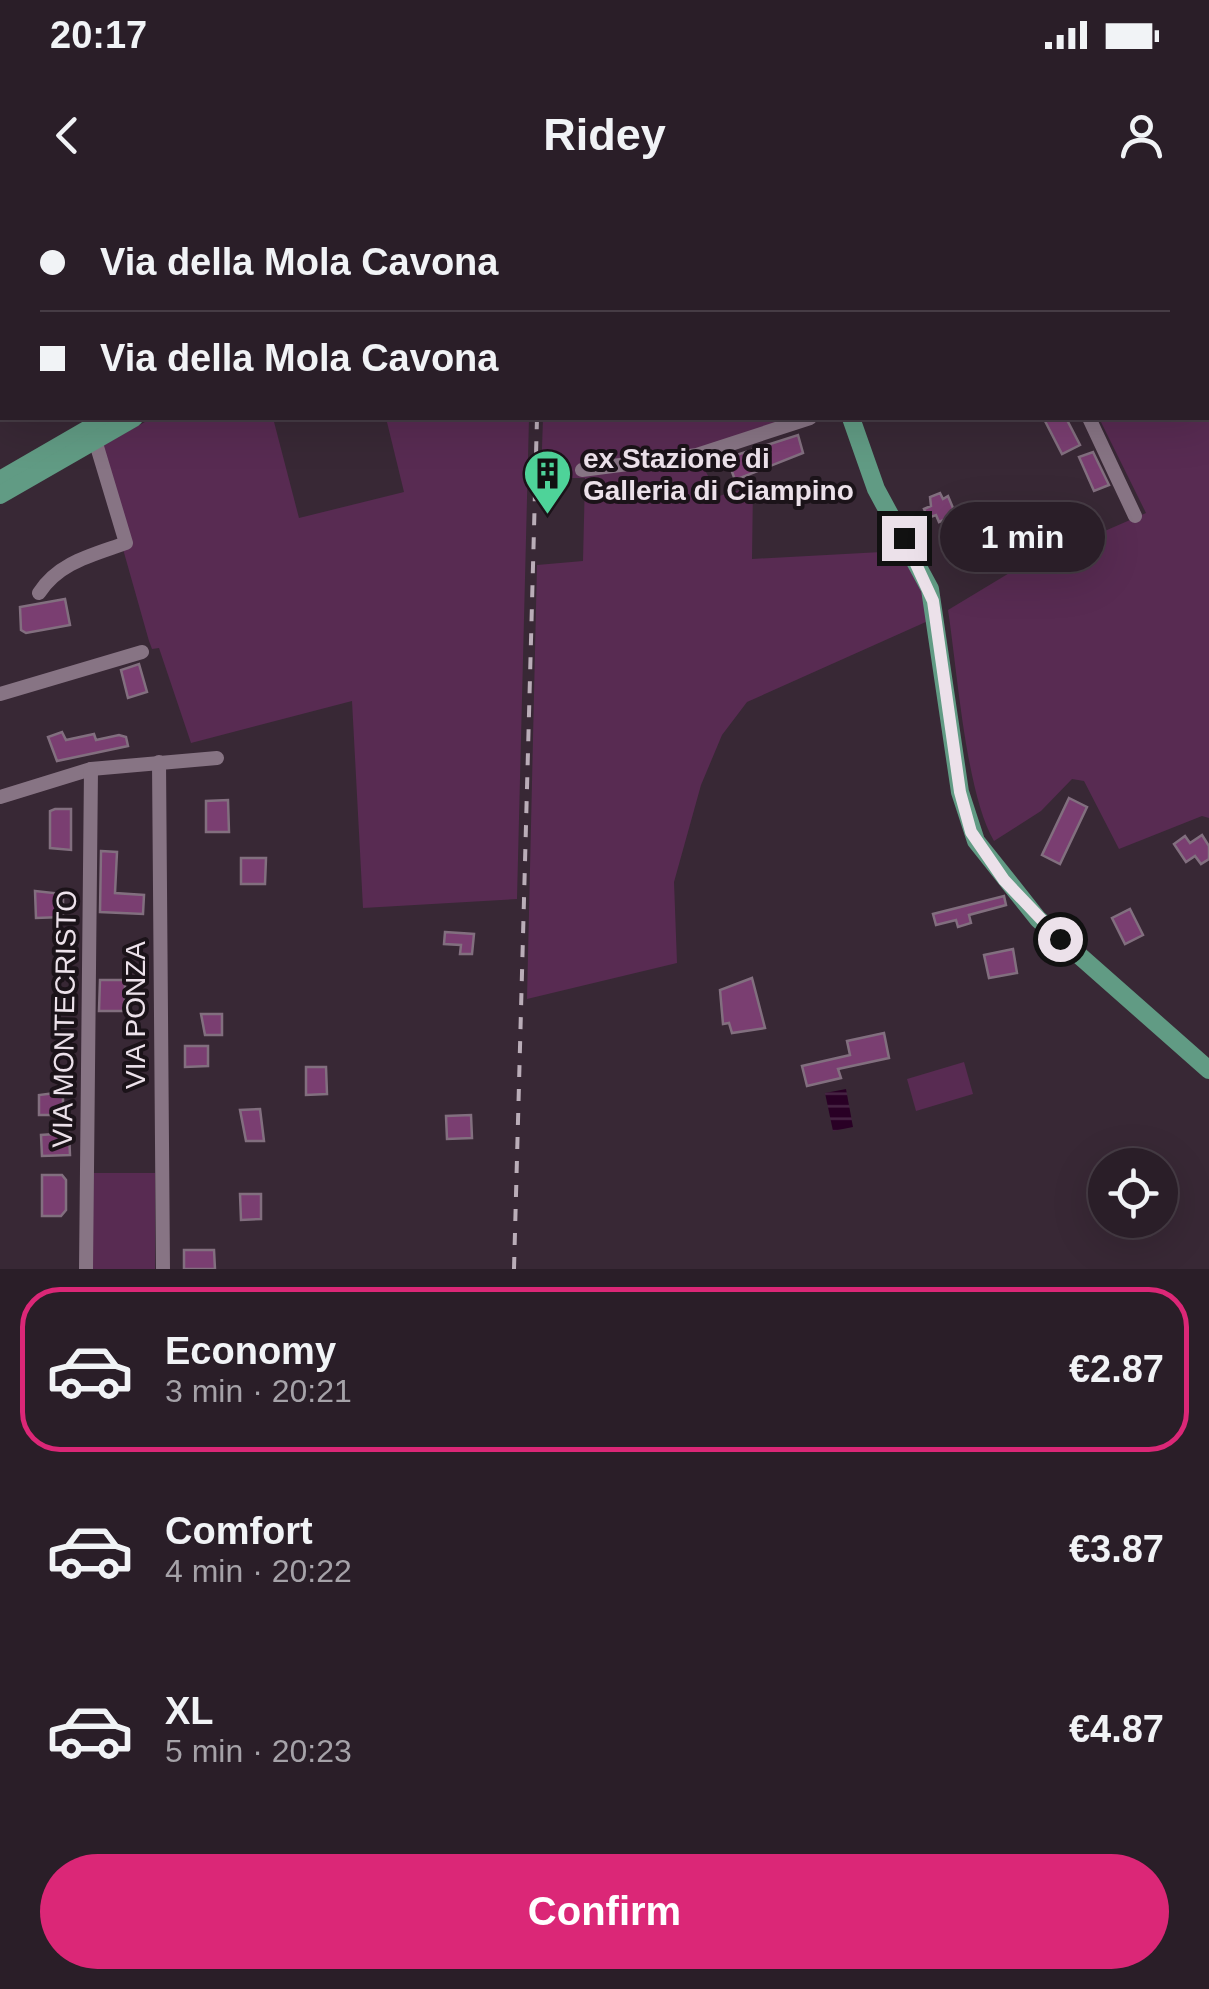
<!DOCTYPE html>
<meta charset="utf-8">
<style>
:root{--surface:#2a1e28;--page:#322730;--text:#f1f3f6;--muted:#a5a2a8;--line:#463c45;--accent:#db2777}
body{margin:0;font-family:Helvetica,sans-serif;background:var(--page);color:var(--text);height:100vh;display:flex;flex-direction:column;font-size:38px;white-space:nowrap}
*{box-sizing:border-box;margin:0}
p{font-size:32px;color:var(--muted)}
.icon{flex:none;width:55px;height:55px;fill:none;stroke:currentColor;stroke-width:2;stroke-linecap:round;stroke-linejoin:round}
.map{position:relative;height:1069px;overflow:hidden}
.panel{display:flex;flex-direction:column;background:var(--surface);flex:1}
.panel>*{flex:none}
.banner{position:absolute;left:0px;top:0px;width:1210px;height:220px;box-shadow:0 10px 40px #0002,0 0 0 2px var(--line);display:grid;align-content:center;height:220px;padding:0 40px;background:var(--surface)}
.controls{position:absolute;left:1088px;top:948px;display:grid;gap:20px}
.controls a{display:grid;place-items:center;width:90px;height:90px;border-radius:50%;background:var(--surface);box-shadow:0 10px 40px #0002,0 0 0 2px var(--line);font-size:50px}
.end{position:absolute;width:45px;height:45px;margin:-22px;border:12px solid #ece1ea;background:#111;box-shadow:0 0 0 5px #111}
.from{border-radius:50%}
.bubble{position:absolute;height:70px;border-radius:35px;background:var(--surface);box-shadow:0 10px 40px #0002,0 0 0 2px var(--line);font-size:32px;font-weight:700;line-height:70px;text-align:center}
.banner b{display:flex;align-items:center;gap:35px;height:95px;font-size:38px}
.banner b+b{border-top:2px solid var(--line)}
.banner i{width:25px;height:25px;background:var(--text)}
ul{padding:18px 0 0;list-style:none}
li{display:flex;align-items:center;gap:30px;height:165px;margin:0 20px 15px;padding:0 20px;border:5px solid transparent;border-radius:40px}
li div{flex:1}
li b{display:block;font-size:38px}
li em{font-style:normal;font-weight:700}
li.selected{border-color:var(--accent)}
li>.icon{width:90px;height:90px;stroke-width:1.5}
.primary-button{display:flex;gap:20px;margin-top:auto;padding:20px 40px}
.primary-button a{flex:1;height:115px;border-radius:60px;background:var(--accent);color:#fff;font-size:40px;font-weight:700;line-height:115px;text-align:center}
.status{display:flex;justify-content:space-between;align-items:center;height:70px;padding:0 50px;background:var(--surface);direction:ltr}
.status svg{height:28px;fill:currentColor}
header{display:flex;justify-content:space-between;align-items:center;height:130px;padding:0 40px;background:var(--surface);font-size:45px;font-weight:700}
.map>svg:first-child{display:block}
.green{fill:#582b52}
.water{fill:url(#water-rules)}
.building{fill:#7a3e71;stroke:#826f7f;stroke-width:2.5}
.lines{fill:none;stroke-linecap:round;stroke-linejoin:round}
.minor{stroke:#877484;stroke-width:14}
.major{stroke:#619b84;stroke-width:18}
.rail{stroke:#baadb8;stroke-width:4;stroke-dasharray:12 12;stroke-linecap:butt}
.route{stroke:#ece1ea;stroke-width:12}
.labels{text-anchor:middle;stroke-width:8;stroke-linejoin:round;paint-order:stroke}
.poi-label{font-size:28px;font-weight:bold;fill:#ece1ea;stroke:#1b1319;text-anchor:start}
.street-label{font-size:28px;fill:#ece1ea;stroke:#1b1319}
</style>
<div class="status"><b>20:17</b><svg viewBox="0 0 49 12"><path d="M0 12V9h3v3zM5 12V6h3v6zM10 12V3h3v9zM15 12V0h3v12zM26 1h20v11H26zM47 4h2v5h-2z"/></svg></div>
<header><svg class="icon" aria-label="back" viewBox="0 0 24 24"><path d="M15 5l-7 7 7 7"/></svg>Ridey<svg class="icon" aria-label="person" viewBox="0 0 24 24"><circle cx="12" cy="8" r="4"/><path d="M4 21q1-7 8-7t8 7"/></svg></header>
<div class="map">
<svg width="1209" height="1069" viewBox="0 0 1209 1069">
<defs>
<pattern id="water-rules" width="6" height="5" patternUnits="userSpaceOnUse" patternTransform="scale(2.5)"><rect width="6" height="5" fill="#290025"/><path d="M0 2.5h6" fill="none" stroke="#482545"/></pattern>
</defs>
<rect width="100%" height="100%" fill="#382835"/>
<g class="green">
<path d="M1209,192V618L1202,616L1119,649L1084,581L1072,579L1041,611L994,641C966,594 957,468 948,410L1011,372L1146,313L1099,218H1208Z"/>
<polygon points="152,218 273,218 299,318 404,292 386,218 529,218 517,699 363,708 352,501 191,543 159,448 152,449 149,441 95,250"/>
<polygon points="543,218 794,218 694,250 719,296 753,286 752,359 900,351 922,387 928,421 747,502 722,535 701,585 674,682 677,763 527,799 537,365 583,361 585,278 541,278"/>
<polygon points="964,862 973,894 916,911 907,879"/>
<rect x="92" y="973" width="63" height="96"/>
</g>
<polygon class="water" points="846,889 853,927 833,931 825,893"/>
<g class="building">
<polygon points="1053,218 1066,218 1080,245 1062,254 1045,221"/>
<polygon points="798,235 803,253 735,280 727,258"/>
<polygon points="1093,252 1109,285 1094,291 1079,257"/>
<polygon points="940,293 943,299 948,296 953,308 953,316 939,322 936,315 928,318 924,309 931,306 930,297"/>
<polygon points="65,399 70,425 26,433 21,430 20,407"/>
<polygon points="139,464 147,492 128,498 121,470"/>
<polygon points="62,532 66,540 94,534 96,540 119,535 126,537 128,546 57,561 48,537"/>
<polygon points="1069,598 1087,607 1060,664 1042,655"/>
<polygon points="228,600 229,632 206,632 206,601"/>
<polygon points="55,609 71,609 71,650 50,648 50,611"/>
<polygon points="1202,635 1209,646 1209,659 1201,664 1195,656 1186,662 1174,644 1185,636 1190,643"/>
<polygon points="101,651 117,652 115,693 144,695 143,714 100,712"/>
<polygon points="241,658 266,658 265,684 241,684"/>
<polygon points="35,691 63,694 63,717 36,718"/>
<polygon points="1004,696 1006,705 969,715 971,723 958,727 956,720 936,725 933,714"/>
<polygon points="1130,709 1143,735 1125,744 1112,718"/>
<polygon points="445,732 474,734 472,754 460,754 461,745 444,744"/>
<polygon points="1013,749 1017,773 989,778 984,755"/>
<polygon points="752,778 765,828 732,833 729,823 723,824 720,790"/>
<polygon points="100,780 125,780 125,811 99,811"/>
<polygon points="201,814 222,814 222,835 205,835"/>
<polygon points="884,833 889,858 838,869 841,878 807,886 802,866 850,855 847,841"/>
<polygon points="185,846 208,846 208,866 185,867"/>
<polygon points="306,867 326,867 327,894 306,895"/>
<polygon points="63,892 63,915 39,915 39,895"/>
<polygon points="260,909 264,941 246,941 240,910"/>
<polygon points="471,915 472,938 447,939 446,916"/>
<polygon points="69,933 70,955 42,956 41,935"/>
<polygon points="42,975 62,975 66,980 66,1010 61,1016 42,1016"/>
<polygon points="240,994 261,994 261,1019 241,1020"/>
<polygon points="184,1050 214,1050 215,1069 184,1069"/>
</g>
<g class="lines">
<g class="minor">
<polyline points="983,0 984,2"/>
<polyline points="1161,0 1162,2"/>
<polyline points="1208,102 1209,106"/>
<polyline points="1089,218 1135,316"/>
<polyline points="582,270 697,255 810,218"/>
<path d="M39,393C59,362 93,355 126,343L95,240"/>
<polyline points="0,494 142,452"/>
<polyline points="159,562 163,1069"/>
<polyline points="0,597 91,569 217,558"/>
<polyline points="86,1069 91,569"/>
</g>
<g class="major">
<polyline points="811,0 811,2"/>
<polyline points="698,2 703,0"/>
<polyline points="733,2 738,0"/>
<polyline points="851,218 876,289 930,389 960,592 976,641 1038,719 1209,870"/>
<polyline points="0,280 107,218"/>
<polyline points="0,295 134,218"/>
</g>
<polyline class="rail" points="514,1069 537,218"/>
</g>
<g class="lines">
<polyline class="route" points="904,338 933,401 960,592 971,632 1004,680 1060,739"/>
</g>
<defs>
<symbol id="building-pin" viewBox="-11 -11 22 30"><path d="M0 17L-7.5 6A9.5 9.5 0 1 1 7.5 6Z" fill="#4ed399" stroke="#1b1319"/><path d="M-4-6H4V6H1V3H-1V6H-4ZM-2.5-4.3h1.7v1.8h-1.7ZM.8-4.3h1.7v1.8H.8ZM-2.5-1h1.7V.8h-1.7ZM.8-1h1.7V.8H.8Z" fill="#111"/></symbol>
</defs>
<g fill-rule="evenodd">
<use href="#building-pin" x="520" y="246" width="55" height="75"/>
</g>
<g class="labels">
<g class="poi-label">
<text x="583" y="268">ex Stazione di<tspan x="583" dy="32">Galleria di Ciampino</tspan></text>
</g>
<g class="street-label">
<text transform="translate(135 815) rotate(-90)" y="10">VIA PONZA</text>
<text transform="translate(64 819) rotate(-89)" y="10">VIA MONTECRISTO</text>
</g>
</g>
</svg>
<div class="controls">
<a><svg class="icon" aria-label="locate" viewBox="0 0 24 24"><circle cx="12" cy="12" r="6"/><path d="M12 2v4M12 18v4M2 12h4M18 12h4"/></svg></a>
</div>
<i class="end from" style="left:1060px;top:739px"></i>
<i class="end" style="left:904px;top:338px"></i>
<div class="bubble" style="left:940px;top:302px;width:165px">1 min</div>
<div class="banner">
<b><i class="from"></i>Via della Mola Cavona</b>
<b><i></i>Via della Mola Cavona</b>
</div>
</div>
<section class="panel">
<ul>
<li class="selected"><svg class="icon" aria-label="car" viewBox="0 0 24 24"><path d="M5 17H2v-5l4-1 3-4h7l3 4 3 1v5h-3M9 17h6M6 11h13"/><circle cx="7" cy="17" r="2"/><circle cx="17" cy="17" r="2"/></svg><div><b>Economy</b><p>3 min · 20:21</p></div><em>€2.87</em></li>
<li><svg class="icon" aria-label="car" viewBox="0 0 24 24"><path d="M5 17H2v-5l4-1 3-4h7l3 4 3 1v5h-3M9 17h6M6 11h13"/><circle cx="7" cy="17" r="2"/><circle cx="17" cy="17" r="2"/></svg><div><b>Comfort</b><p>4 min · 20:22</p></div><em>€3.87</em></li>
<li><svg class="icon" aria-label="car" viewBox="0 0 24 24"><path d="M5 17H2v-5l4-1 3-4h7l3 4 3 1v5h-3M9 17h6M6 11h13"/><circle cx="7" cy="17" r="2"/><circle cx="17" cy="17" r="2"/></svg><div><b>XL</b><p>5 min · 20:23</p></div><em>€4.87</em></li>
</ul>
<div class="primary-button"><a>Confirm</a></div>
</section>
